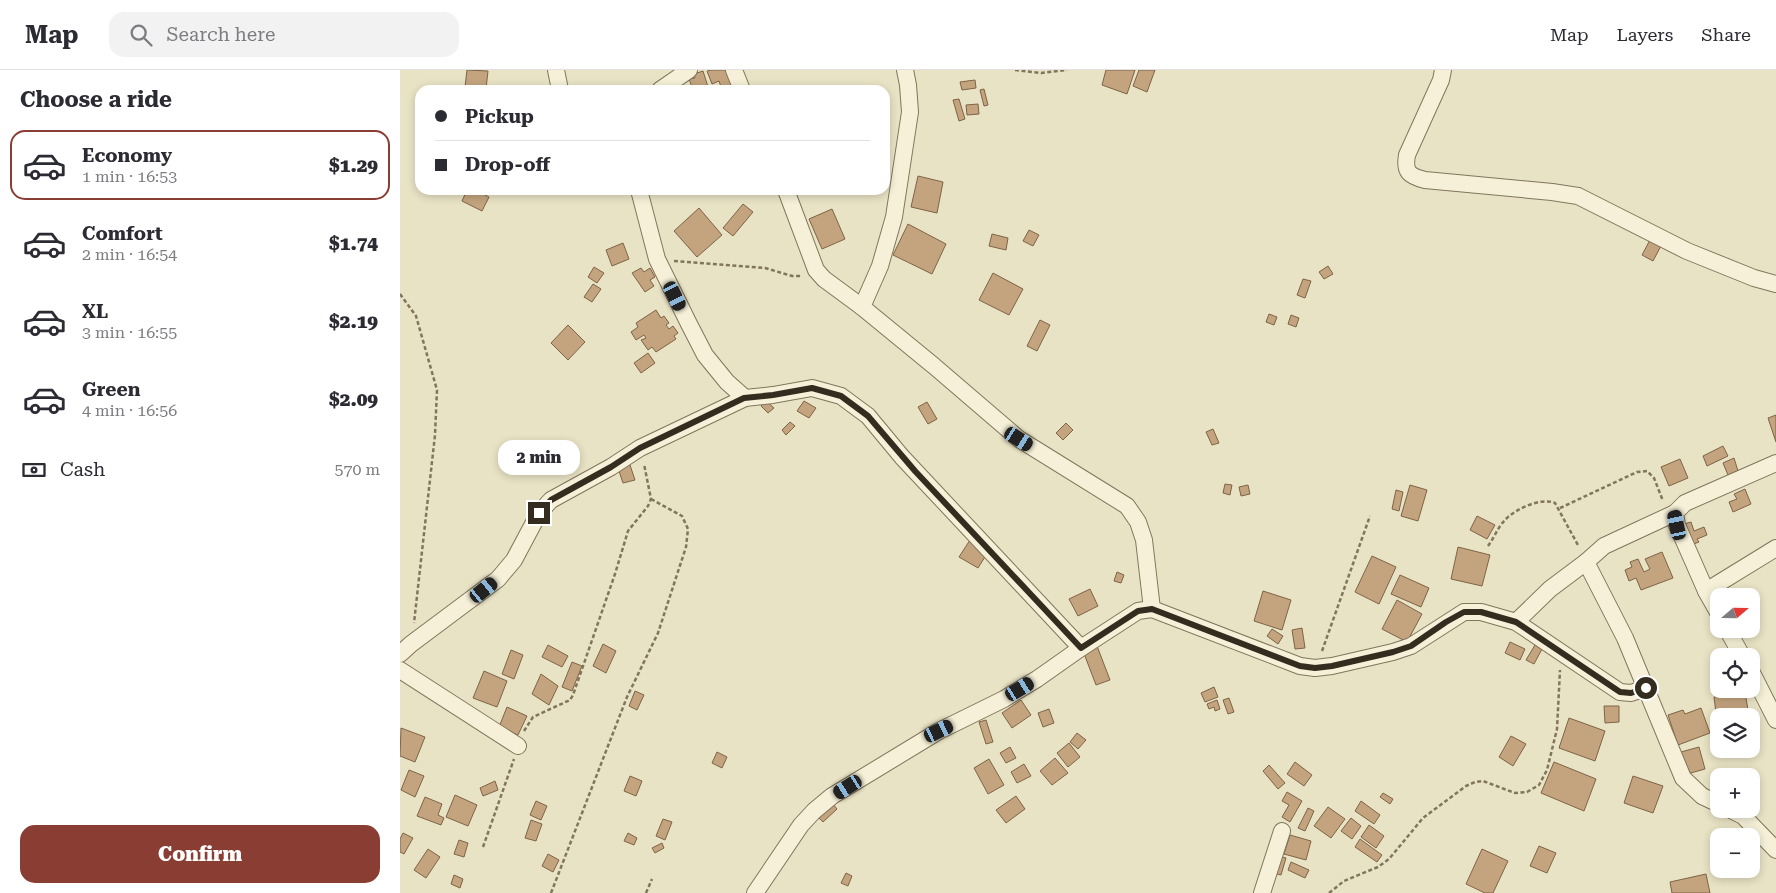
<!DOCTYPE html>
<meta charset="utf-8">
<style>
:root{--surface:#fff;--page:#f2f2f3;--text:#2b2b33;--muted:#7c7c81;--line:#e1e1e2;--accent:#8a3e33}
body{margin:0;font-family:"Roboto Serif",serif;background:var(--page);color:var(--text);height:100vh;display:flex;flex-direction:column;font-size:19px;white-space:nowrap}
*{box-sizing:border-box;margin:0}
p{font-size:16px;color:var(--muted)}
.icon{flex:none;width:28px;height:28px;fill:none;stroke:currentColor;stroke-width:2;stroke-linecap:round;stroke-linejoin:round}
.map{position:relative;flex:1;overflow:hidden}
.panel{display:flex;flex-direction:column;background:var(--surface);width:400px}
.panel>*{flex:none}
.hud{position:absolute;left:15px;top:15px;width:475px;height:110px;border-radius:15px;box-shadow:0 2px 8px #0003;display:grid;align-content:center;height:110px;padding:0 20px;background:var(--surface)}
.needle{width:32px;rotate:70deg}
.controls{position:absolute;left:1310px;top:518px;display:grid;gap:10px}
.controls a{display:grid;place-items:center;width:50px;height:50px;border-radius:10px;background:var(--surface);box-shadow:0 2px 8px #0003;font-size:25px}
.end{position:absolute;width:22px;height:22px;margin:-11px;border:6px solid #332c1f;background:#fff;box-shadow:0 0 0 2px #fff}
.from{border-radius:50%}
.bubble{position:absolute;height:35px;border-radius:15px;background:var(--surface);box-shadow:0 2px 8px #0003;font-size:16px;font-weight:800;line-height:35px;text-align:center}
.car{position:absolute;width:15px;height:30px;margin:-15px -8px;border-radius:6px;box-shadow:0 0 4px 1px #0007;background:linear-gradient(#222 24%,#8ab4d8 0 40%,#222 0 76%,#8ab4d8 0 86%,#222 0)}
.hud b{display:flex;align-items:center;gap:18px;height:48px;font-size:19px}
.hud b+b{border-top:1px solid var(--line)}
.hud i{width:12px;height:12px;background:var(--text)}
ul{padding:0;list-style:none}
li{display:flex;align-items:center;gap:15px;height:70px;margin:0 10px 8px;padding:0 10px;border:2px solid transparent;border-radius:15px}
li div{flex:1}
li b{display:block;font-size:19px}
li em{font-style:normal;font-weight:800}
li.active{border-color:var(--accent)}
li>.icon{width:45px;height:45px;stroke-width:1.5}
h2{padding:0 20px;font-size:22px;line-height:60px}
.pay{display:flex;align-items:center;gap:12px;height:55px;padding:0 20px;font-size:19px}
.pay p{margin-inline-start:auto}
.cta{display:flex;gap:10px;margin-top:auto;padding:10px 20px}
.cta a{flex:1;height:58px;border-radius:15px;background:var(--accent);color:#fff;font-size:20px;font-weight:800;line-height:58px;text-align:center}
header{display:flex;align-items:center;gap:30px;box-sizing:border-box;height:70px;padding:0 25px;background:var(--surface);border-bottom:1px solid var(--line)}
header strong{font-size:24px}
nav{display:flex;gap:28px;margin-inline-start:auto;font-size:18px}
.search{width:350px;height:45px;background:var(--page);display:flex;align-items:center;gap:12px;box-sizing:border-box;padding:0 18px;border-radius:15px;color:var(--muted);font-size:19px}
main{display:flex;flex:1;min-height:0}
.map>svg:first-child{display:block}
.building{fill:#c3a47e;stroke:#7e6345}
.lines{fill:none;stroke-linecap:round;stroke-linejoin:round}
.minor-casing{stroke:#82755d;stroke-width:18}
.path{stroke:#82755d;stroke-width:2.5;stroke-dasharray:4 2.5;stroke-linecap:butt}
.minor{stroke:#f5f0d7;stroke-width:16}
.route{stroke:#332c1f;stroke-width:6}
</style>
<header>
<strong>Map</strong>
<div class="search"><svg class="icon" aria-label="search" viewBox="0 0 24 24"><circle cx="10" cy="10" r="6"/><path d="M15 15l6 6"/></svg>Search here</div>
<nav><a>Map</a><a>Layers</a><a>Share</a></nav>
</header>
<main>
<section class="panel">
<h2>Choose a ride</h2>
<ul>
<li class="active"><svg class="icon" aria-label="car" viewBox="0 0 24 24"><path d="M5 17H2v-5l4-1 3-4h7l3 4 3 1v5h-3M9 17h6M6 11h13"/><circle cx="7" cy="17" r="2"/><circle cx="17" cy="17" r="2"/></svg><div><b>Economy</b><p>1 min · 16:53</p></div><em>$1.29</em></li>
<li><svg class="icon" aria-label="car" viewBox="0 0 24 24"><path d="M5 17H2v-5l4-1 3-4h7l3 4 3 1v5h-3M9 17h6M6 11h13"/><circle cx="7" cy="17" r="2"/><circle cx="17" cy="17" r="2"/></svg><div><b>Comfort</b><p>2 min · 16:54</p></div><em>$1.74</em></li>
<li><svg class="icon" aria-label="car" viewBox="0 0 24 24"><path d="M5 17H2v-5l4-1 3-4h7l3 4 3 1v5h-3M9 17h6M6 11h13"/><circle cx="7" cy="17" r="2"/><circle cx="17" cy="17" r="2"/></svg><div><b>XL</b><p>3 min · 16:55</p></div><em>$2.19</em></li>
<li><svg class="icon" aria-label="car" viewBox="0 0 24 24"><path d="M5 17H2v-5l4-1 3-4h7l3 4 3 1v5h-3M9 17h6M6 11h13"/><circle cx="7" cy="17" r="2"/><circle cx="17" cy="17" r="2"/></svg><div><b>Green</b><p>4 min · 16:56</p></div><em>$2.09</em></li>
</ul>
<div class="pay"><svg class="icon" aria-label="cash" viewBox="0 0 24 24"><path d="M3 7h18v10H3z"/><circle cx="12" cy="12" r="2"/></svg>Cash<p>570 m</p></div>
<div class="cta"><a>Confirm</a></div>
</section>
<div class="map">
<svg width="1376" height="823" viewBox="0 0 1376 823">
<rect width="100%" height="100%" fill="#e9e3c5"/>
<g class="building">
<polygon points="67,0 88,1 86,19 65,17"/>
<polygon points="311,0 328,0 335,20 322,20 319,11 312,14 307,1"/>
<polygon points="706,0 735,0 727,24 702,15"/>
<polygon points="739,0 755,0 747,22 733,16"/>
<polygon points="303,1 309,20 293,20 289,9 295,8 294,4"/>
<polygon points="575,10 576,18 562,20 560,12"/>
<polygon points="584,19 588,35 584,36 580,20"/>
<polygon points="559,29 565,49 559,51 553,30"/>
<polygon points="578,34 579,44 567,45 566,35"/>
<polygon points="518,106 543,112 537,143 511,137"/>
<polygon points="67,120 76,120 89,127 82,141 62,131"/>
<polygon points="343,134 353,142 333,166 323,158"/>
<polygon points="299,138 322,165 297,187 274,161"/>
<polygon points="432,139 445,169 422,179 409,149"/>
<polygon points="508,154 546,174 532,204 493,185"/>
<polygon points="629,160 639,165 633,176 623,171"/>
<polygon points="592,164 608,168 606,180 589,176"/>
<polygon points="1251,168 1262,174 1253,191 1242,185"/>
<polygon points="223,173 229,189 212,196 206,180"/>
<polygon points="928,196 933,204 924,209 919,202"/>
<polygon points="194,197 204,203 197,213 188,207"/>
<polygon points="241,198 244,202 250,198 255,207 250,210 254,216 245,222 232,203"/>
<polygon points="593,203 623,219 609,245 579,230"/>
<polygon points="903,209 911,211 905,228 897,225"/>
<polygon points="193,214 201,219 192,232 184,227"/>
<polygon points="256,240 261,248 264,246 269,253 266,255 269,259 273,256 278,263 274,266 276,269 256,282 252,277 248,280 241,270 246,268 244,265 236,270 231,262 238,257 236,253"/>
<polygon points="869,244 877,247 874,255 866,252"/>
<polygon points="891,245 899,248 896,257 888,254"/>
<polygon points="640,250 650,255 637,281 627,276"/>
<polygon points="168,255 185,272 168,290 151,273"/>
<polygon points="248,283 255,293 241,303 234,293"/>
<polygon points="366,331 374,338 368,343 361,336"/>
<polygon points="404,331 416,338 409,348 397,341"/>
<polygon points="527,332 537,349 528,354 518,337"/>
<polygon points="1376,345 1376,372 1368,348"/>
<polygon points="390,352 395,356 386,365 382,360"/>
<polygon points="666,353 673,360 663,370 656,363"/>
<polygon points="813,359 819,373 812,375 806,362"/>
<polygon points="1323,376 1328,386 1307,396 1303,386"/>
<polygon points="1334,388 1338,401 1328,405 1323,393"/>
<polygon points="1280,389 1288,408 1269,416 1261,397"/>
<polygon points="230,395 235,410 223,413 218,398"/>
<polygon points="825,414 832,415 830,425 823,423"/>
<polygon points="848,415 850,424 841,426 839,417"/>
<polygon points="1010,415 1027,420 1018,451 1001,446"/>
<polygon points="1345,419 1351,434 1333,442 1329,432 1337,429 1334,424"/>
<polygon points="996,420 1003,422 999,441 992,439"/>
<polygon points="1077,446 1095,455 1087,469 1070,460"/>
<polygon points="1291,452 1294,461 1304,457 1307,465 1297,469 1299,472 1291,475 1284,454"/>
<polygon points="570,470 588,482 578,498 559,487"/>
<polygon points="1058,477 1090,485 1082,516 1051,509"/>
<polygon points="1262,482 1273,508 1241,520 1236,508 1229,511 1225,500 1232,497 1230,492 1238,489 1244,502 1250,499 1245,489"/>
<polygon points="972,486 996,497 979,534 955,522"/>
<polygon points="717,502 724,505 721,513 714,511"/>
<polygon points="1000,505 1029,518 1021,537 991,524"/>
<polygon points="690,519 698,536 678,546 669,529"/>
<polygon points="863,521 891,530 882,560 854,551"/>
<polygon points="997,530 1022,544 1007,572 982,559"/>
<polygon points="902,558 905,578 895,579 892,560"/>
<polygon points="872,559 883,566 878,574 867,566"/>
<polygon points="1110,572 1125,579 1120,590 1105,583"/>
<polygon points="203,574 216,581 206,603 193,596"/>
<polygon points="148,575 168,586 162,597 142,587"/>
<polygon points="1135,575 1142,579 1134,594 1126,590"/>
<polygon points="697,576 710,610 696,615 683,581"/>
<polygon points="111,580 123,585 114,609 102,604"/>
<polygon points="172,592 182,596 172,621 162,617"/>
<polygon points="84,601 107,611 97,637 73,628"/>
<polygon points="141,604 158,616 149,635 132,624"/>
<polygon points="814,617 818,627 805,632 801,623"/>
<polygon points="235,621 244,625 237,640 229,636"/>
<polygon points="1345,622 1349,646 1319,646 1319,651 1317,651 1314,627"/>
<polygon points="829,628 834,642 828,644 823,630"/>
<polygon points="621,630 631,645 612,658 602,643"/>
<polygon points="817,630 820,639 815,641 814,637 809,639 807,634"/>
<polygon points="1204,636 1219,636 1219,652 1205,653"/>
<polygon points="107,637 127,646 118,665 99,657"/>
<polygon points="1301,638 1310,663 1278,675 1268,645 1283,640 1285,644"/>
<polygon points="649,639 654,653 643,657 638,643"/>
<polygon points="1169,648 1205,661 1195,691 1159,678"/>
<polygon points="586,650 593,672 586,674 579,652"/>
<polygon points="1,658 25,667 15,692 0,686"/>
<polygon points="677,663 686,670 678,679 670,672"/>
<polygon points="1111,666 1126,674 1113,696 1099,687"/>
<polygon points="669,673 680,687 668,697 657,683"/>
<polygon points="610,677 616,688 606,693 600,683"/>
<polygon points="1299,677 1305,699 1287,704 1281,682"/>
<polygon points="317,682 327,687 322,698 312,693"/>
<polygon points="655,688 668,703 652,715 640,701"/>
<polygon points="589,689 604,715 588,724 574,698"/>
<polygon points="895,692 912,705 904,716 887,704"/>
<polygon points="1154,692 1196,709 1184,741 1141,723"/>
<polygon points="624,694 631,706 617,713 611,702"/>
<polygon points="869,695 885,713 878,719 863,701"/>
<polygon points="9,700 24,706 15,727 1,720"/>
<polygon points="230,706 242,711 236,726 224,721"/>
<polygon points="1233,706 1263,716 1253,743 1224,733"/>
<polygon points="95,711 98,720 83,726 80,718"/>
<polygon points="887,722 902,731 890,752 882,747 889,735 882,731"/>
<polygon points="983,723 993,729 990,734 980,727"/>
<polygon points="55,725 77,735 68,756 46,747"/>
<polygon points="616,726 625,739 606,753 596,740"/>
<polygon points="25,727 42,734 38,745 44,748 41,755 17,746"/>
<polygon points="429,729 437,739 423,752 414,743"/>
<polygon points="136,731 147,736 141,750 130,745"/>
<polygon points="961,731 980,745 974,754 955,741"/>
<polygon points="928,737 945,749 931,768 914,756"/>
<polygon points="908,738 914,741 905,761 898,758"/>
<polygon points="951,748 961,756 952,769 941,761"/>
<polygon points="263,749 272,752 265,770 256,766"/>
<polygon points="131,750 142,754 136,771 125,768"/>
<polygon points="969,755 984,766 976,778 961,767"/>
<polygon points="3,763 13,768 4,784 0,782 0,769"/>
<polygon points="228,763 237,768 234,775 224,771"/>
<polygon points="890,765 911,771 906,790 884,784"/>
<polygon points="960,769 982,785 977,792 955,777"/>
<polygon points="59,770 68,773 64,787 54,784"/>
<polygon points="262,773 264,778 255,783 252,778"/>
<polygon points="1139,776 1156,783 1147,803 1130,796"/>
<polygon points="28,779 40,787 26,808 14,800"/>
<polygon points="1082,779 1108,791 1093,823 1085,823 1066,814"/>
<polygon points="148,784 159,790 153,802 142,796"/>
<polygon points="879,786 886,788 881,805 873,803"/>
<polygon points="891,792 909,800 905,808 888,800"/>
<polygon points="446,803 452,806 448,816 441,813"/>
<polygon points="1306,804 1310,823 1272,823 1270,812"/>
<polygon points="54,805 63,809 60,818 51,814"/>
</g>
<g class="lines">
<defs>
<g id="minor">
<polyline points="156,0 160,20"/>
<polyline points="334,0 342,20"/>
<path d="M1043,0L1041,10L1007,85C1004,102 1009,106 1025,110L1152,122L1178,126L1287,181L1354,208L1376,214"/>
<polyline points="260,20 289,0"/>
<polyline points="239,120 257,189 289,254 305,285 327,312 345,328 373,325 412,318 441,326 468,346 502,387 681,578"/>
<polyline points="386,120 416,200 424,209 462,237 534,296 619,369 727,436 738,452 744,470 752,539"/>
<polyline points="462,237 480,196 494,147 510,42 508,15 505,0"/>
<polyline points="1186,492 1225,568 1283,708 1302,726 1319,734"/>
<polyline points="1306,521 1376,478"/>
<polyline points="1319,544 1306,521 1277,455 1275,443 1285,433 1376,393"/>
<polyline points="1116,552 1150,519 1186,492 1204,476 1275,443"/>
<polyline points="1327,559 1342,586"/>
<polyline points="0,584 11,574 98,509 114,490 139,443 151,430 211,397 240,378 345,328"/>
<polyline points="0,600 118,676"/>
<polyline points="1351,601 1376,650"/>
<polyline points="1329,739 1343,746 1376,780"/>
<polyline points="355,823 401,755 414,741 432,726 539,661 604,629 637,609 681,578 738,541 752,539 900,596 915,598 932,596 993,582 1011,576 1064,542 1081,542 1116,552 1220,622 1231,623 1246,618"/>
<polyline points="862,823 882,761"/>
</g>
</defs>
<use href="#minor" class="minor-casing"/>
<g class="path">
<polyline points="615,0 641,3 667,0"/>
<polyline points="274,191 365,198 392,206 402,206"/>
<polyline points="0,224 16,246 37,320 35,365 14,553"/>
<polyline points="1160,438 1237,402 1247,401 1254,408 1263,431"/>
<path d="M1088,476C1094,468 1098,457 1105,450C1115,439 1141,427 1155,433L1179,477"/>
<polyline points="922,581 970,446"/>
<polyline points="124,661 133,647 170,630 173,625 215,504 228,461 248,436 251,429 244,394"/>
<polyline points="83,777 114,689"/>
<polyline points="151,823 227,627 258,563 286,477 288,459 282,446 251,429"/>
<polyline points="246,823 252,809"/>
<polyline points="929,823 944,811 978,797 989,789 1023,748 1066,716 1075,712 1083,711 1115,723 1127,722 1139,715 1147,700 1157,659 1160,600"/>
</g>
<use href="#minor" class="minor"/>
</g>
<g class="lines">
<polyline class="route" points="139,443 151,430 211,397 240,378 344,328 373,325 412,318 441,326 468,346 515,401 681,578 738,541 752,539 900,596 915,598 932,596 993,582 1011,576 1046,552 1064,542 1081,542 1116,552 1220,622 1231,623 1246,618"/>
</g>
</svg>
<div class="controls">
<a><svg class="needle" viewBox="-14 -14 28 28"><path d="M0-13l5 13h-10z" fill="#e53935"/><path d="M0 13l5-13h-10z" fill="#7c7c81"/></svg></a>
<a><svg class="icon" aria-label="locate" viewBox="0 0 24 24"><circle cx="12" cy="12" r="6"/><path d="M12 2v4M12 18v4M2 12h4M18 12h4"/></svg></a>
<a><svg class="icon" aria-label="layers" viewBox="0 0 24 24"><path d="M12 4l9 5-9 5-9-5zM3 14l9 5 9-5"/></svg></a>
<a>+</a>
<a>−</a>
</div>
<i class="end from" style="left:1246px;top:618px"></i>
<i class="end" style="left:139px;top:443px"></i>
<div class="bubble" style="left:98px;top:370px;width:82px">2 min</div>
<i class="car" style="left:275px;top:226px;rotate:154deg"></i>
<i class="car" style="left:619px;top:369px;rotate:122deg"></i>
<i class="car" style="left:1277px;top:455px;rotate:348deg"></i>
<i class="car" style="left:84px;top:520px;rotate:51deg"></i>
<i class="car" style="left:620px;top:619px;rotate:59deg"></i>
<i class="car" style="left:539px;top:661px;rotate:64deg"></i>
<i class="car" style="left:448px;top:717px;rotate:238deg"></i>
<div class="hud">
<b><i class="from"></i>Pickup</b>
<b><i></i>Drop-off</b>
</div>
</div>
</main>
